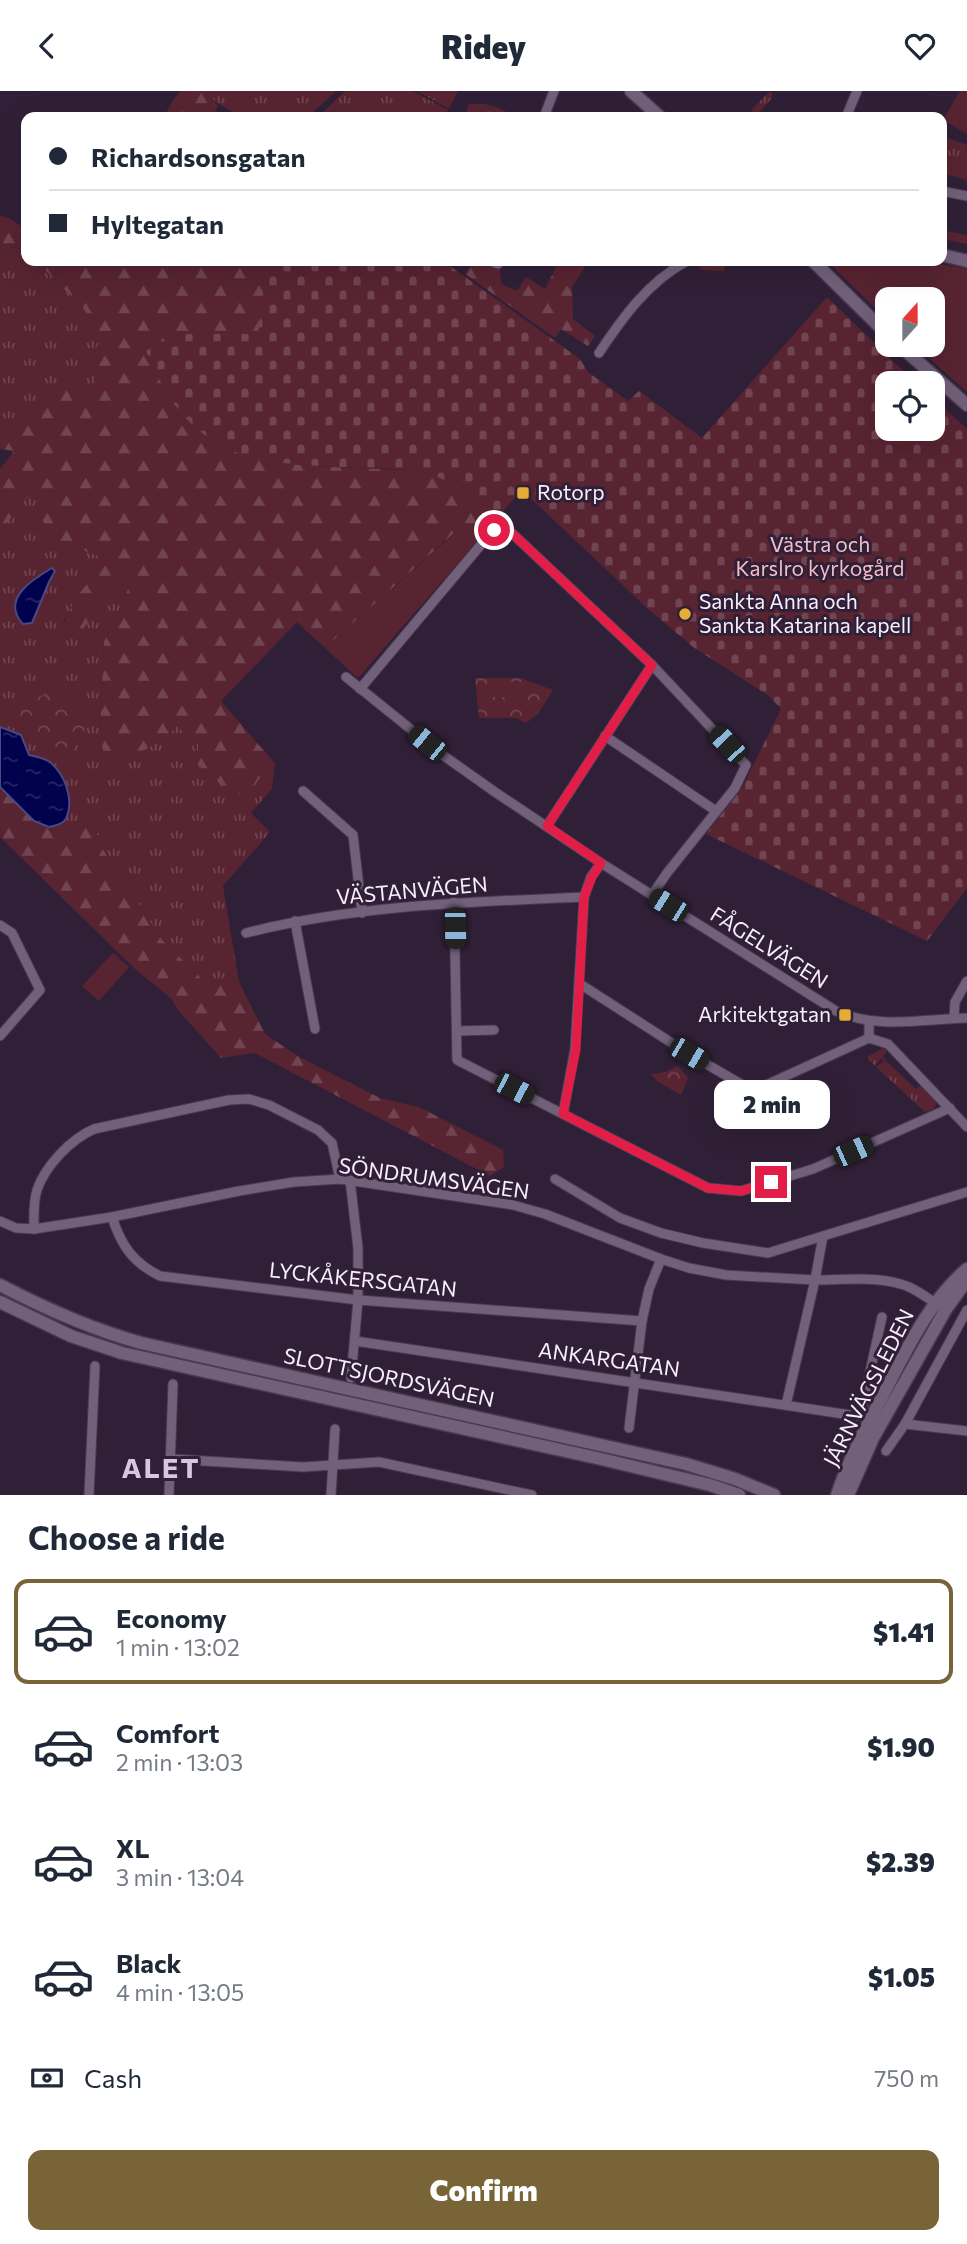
<!DOCTYPE html>
<meta charset="utf-8">
<style>
:root{--surface:#fff;--page:#f2f2f3;--text:#1f2937;--muted:#747a83;--line:#e0e1e3;--accent:#796437}
body{margin:0;font-family:Commissioner,sans-serif;background:var(--page);color:var(--text);height:100vh;display:flex;flex-direction:column;font-size:26px;white-space:nowrap}
*{box-sizing:border-box;margin:0}
p{font-size:23px;color:var(--muted)}
.icon{flex:none;width:38px;height:38px;fill:none;stroke:currentColor;stroke-width:2;stroke-linecap:round;stroke-linejoin:round}
.map{position:relative;height:1404px;overflow:hidden}
.side{display:flex;flex-direction:column;background:var(--surface);flex:1}
.side>*{flex:none}
.top-card{position:absolute;left:21px;top:21px;width:926px;height:154px;border-radius:14px;box-shadow:0 7px 28px #0002;display:grid;align-content:center;height:154px;padding:0 28px;background:var(--surface)}
.needle{width:46px;rotate:21deg}
.fabs{position:absolute;left:875px;top:196px;display:grid;gap:14px}
.fabs a{display:grid;place-items:center;width:70px;height:70px;border-radius:14px;background:var(--surface);box-shadow:0 7px 28px #0002;font-size:35px}
.end{position:absolute;width:32px;height:32px;margin:-16px;border:9px solid #e11d48;background:#fff;box-shadow:0 0 0 4px #fff}
.from{border-radius:50%}
.bubble{position:absolute;height:49px;border-radius:14px;background:var(--surface);box-shadow:0 7px 28px #0002;font-size:23px;font-weight:800;line-height:49px;text-align:center}
.car{position:absolute;width:21px;height:42px;margin:-21px -10px;border-radius:9px;box-shadow:0 0 5px 2px #0007;background:linear-gradient(#222 24%,#8ab4d8 0 40%,#222 0 76%,#8ab4d8 0 86%,#222 0)}
.top-card b{display:flex;align-items:center;gap:24px;height:66px;font-size:26px}
.top-card b+b{border-top:2px solid var(--line)}
.top-card i{width:18px;height:18px;background:var(--text)}
ul{padding:0;list-style:none}
li{display:flex;align-items:center;gap:21px;height:105px;margin:0 14px 10px;padding:0 14px;border:4px solid transparent;border-radius:14px}
li div{flex:1}
li b{display:block;font-size:26px}
li em{font-style:normal;font-weight:800}
li.active{border-color:var(--accent)}
li>.icon{width:63px;height:63px;stroke-width:1.5}
h2{padding:0 28px;font-size:32px;line-height:84px}
.pay{display:flex;align-items:center;gap:18px;height:77px;padding:0 28px;font-size:26px}
.pay p{margin-inline-start:auto}
.primary-button{display:flex;gap:14px;margin-top:auto;padding:14px 28px}
.primary-button a{flex:1;height:80px;border-radius:14px;background:var(--accent);color:#fff;font-size:28px;font-weight:800;line-height:80px;text-align:center}
header{display:flex;justify-content:space-between;align-items:center;height:91px;padding:0 28px;background:var(--surface);font-size:32px;font-weight:800}
.map>svg:first-child{display:block}
.grass{fill:url(#grass-tufts)}
.forest{fill:url(#forest-firs)}
.cemetery{fill:url(#cemetery-stones)}
.park{fill:url(#park-crowns)}
.garden{fill:#582432}
.water{fill:url(#water-ripples);stroke:#4a4982;stroke-width:2}
.lines{fill:none;stroke-linecap:round;stroke-linejoin:round}
.street-casing{stroke:#483b4f;stroke-width:11}
.secondary-casing{stroke:#483b4f;stroke-width:15}
.street{stroke:#72607b;stroke-width:9}
.secondary{stroke:#72607b;stroke-width:12}
.route{stroke:#e11d48;stroke-width:9}
.poi-dot{fill:#e6ad36;stroke:#302037;stroke-width:2.5}
.labels{text-anchor:middle;stroke-width:6;stroke-linejoin:round;paint-order:stroke}
.poi-label{font-size:21px;fill:#f8eefd;stroke:#302037;text-anchor:start}
.park-label{font-size:21px;fill:#f4bec9;stroke:#302037}
.street-label{font-size:21px;fill:#f8eefd;stroke:#302037}
.district-label{font-size:28px;font-weight:bold;letter-spacing:2px;fill:#d9c5e3;stroke:#302037}
</style>
<header><svg class="icon" aria-label="back" viewBox="0 0 24 24"><path d="M15 5l-7 7 7 7"/></svg>Ridey<svg class="icon" aria-label="heart" viewBox="0 0 24 24"><path d="M12 20l-8-8c-3-5 5-10 8-4 3-6 11-1 8 4z"/></svg></header>
<div class="map">
<svg width="967" height="1404" viewBox="0 0 967 1404">
<defs>
<pattern id="grass-tufts" width="24" height="20" patternUnits="userSpaceOnUse" patternTransform="scale(1.75)"><rect width="24" height="20" fill="#582432"/><path d="M3 7l-1-3M5 7V3M7 7l1-3M15 17l-1-3M17 17v-4M19 17l1-3" fill="none" stroke="#714451"/></pattern>
<pattern id="forest-firs" width="22" height="20" patternUnits="userSpaceOnUse" patternTransform="scale(1.75)"><rect width="22" height="20" fill="#582432"/><path d="M5 1l3.5 6h-7zM16 11l3.5 6h-7z" fill="#714451"/></pattern>
<pattern id="cemetery-stones" width="16" height="16" patternUnits="userSpaceOnUse" patternTransform="scale(1.75)"><rect width="16" height="16" fill="#582432"/><path d="M2 7V4a2 2 0 0 1 4 0v3zM10 15v-3a2 2 0 0 1 4 0v3z" fill="#714451"/></pattern>
<pattern id="park-crowns" width="20" height="18" patternUnits="userSpaceOnUse" patternTransform="scale(1.75)"><rect width="20" height="18" fill="#582432"/><path d="M2 6a3 3 0 1 1 6 0M12 15a3 3 0 1 1 6 0" fill="none" stroke="#714451"/></pattern>
<pattern id="water-ripples" width="26" height="14" patternUnits="userSpaceOnUse" patternTransform="scale(1.75)"><rect width="26" height="14" fill="#00024d"/><path d="M2 4q2-2 4 0t4 0M15 11q2-2 4 0t4 0" fill="none" stroke="#262768"/></pattern>
</defs>
<rect width="100%" height="100%" fill="#302037"/>
<g class="grass">
<polygon points="204,0 336,0 308,26 241,26 217,12"/>
<polygon points="345,0 413,0 448,19 445,26 318,26"/>
<polygon points="417,0 458,0 449,18"/>
<polygon points="769,1 772,2 772,7 757,24 753,24 752,18"/>
<polygon points="942,45 967,54 967,89 945,83 942,85"/>
<polygon points="942,139 967,144 967,153 942,148"/>
<polygon points="21,154 26,160 26,170 36,170 83,217 103,246 90,268 97,287 94,304 46,305 27,326 9,334 0,349 0,162"/>
<polygon points="701,170 739,170 726,171 724,180 701,179 699,175"/>
<polygon points="34,397 51,454 73,456 109,468 90,490 64,529 76,548 120,480 130,494 104,551 100,643 177,635 198,653 198,675 249,703 272,669 275,672 272,698 251,722 270,741 223,795 239,891 222,889 207,893 162,849 100,754 96,739 50,730 0,687 0,441"/>
<polygon points="885,956 888,958 883,965 886,970 916,998 924,992 937,1009 934,1018 925,1021 876,976 884,970 881,967 875,975 867,966"/>
</g>
<g class="forest">
<polygon points="181,0 205,0 218,15 212,26 164,26 173,9"/>
<polygon points="484,13 497,16 516,26 464,26 469,13"/>
<polygon points="0,124 10,128 26,138 26,160 20,154 0,162"/>
<path d="M36,170H255L267,176L259,243H173L215,351C266,378 324,375 380,378C397,379 417,379 434,384C457,392 477,412 495,429L471,457L454,442L325,557L297,531L221,610L272,669L249,703L228,704L212,683L198,675V653L177,635C156,656 135,668 104,665L100,643L104,551L130,494L120,481L76,549L64,538C65,516 94,484 108,468L73,456L50,454L34,398L0,441V378L14,360L0,358V349L9,334L27,326L46,305L71,295L94,304L97,287L90,268L102,246L83,217Z"/>
<polygon points="474,170 486,170 500,177 501,193 517,200 526,186 545,198 559,170 589,170 572,196 573,228 595,245 588,255 561,238 555,247 465,183"/>
<polygon points="0,687 50,730 96,739 100,754 162,849 207,893 222,889 239,891 265,943 301,967 380,1007 419,1016 503,1059 504,1076 490,1085 255,962 221,967 177,918 172,908 135,878 0,746"/>
</g>
<path class="cemetery" d="M255,170H443L580,268L588,281L628,310L639,300L702,347L827,206L916,292H887V338H933V307L967,338V797L927,850L706,743L742,697L781,618L769,605L693,556L648,518L522,399L495,429C477,412 458,393 435,385C412,377 385,378 361,377C285,373 218,378 170,307C160,293 154,275 146,260L173,243H258L267,176Z"/>
<g class="park">
<polygon points="475,587 520,587 553,599 538,623 526,632 516,627 479,627"/>
<polygon points="60,595 76,612 87,635 71,664 53,655 8,616 33,609"/>
<polygon points="678,975 688,987 681,1004 657,990 651,983 665,981"/>
</g>
<g class="garden">
<polygon points="960,0 967,0 967,43 943,29"/>
<polygon points="827,170 922,170 967,178 967,301 914,254 933,254 933,208 887,208 887,229"/>
<polygon points="455,442 471,457 358,587 325,557"/>
<rect x="487" y="591" width="35" height="15"/>
<polygon points="113,862 129,876 99,910 82,895"/>
</g>
<g class="water">
<path d="M52,477L55,480L49,491L32,532L23,533C0,508 33,488 52,477Z"/>
<path d="M0,636L21,644L29,664C37,666 45,667 51,672C64,683 74,707 67,725C65,733 56,734 49,736L34,730L0,696Z"/>
</g>
<g class="lines">
<defs>
<g id="street">
<polyline points="544,26 554,0"/>
<polyline points="846,26 857,0"/>
<polyline points="942,100 967,105"/>
<polyline points="491,170 498,173 500,170"/>
<path d="M599,262C623,226 648,191 687,170"/>
<path d="M346,586L444,665L495,701L601,772L836,920C879,939 922,928 967,927"/>
<polyline points="360,598 500,431 652,574 746,674 735,697 667,782 652,804"/>
<polyline points="605,645 716,720"/>
<polyline points="303,700 353,744 362,822"/>
<polyline points="547,735 652,574"/>
<polyline points="454,811 457,969 708,1097 741,1100 813,1078 950,1017"/>
<polyline points="295,830 315,938"/>
<polyline points="0,834 12,842 40,899 0,945"/>
<path d="M246,842C356,814 471,811 584,806"/>
<polyline points="580,893 689,963 753,1000 869,947"/>
<polyline points="954,927 955,911 967,890"/>
<polyline points="869,930 869,947 888,953 967,1036"/>
<polyline points="457,940 494,939"/>
<polyline points="563,1023 575,958 584,806 591,786 601,772"/>
<polyline points="555,1088 620,1127 661,1142 703,1152 768,1162 823,1145"/>
<polyline points="350,1089 358,1157 358,1209 351,1287"/>
<path d="M112,1126C121,1154 133,1172 160,1185L358,1209L642,1230"/>
<polyline points="0,1130 16,1137 34,1138 112,1126 239,1100 294,1091 340,1088 513,1114 545,1123 661,1168 689,1177 726,1184 815,1189 823,1145 967,1101"/>
<path d="M34,1138C34,1125 33,1112 37,1099C45,1075 71,1048 94,1038L229,1009L249,1008L269,1014L318,1039L332,1052L340,1088"/>
<polyline points="355,1250 857,1325 862,1317 882,1226"/>
<path d="M786,1314L815,1189C846,1189 881,1184 909,1196C920,1201 929,1208 938,1214"/>
<polyline points="905,1333 967,1340"/>
<polyline points="629,1337 642,1230 649,1198 661,1168"/>
<polyline points="886,1360 905,1333 967,1219"/>
<polyline points="172,1368 303,1376 379,1371 532,1404"/>
<polyline points="89,1404 95,1275"/>
<polyline points="169,1404 173,1293"/>
<polyline points="331,1404 335,1338"/>
</g>
<g id="secondary">
<polyline points="631,0 660,26"/>
<polyline points="942,164 967,170"/>
<polyline points="813,170 887,243"/>
<polyline points="899,254 967,314"/>
<path d="M0,1194C46,1218 91,1238 141,1252L686,1373L735,1388L774,1404"/>
<polyline points="0,1211 71,1245 122,1262 597,1367 710,1394 739,1404"/>
<path d="M837,1404C848,1370 865,1338 882,1306C905,1262 928,1211 967,1178"/>
<polyline points="848,1404 873,1347 946,1218 967,1189"/>
</g>
</defs>
<use href="#street" class="street-casing"/>
<use href="#secondary" class="secondary-casing"/>
<use href="#street" class="street"/>
<use href="#secondary" class="secondary"/>
</g>
<g class="lines">
<polyline class="route" points="494,439 500,431 652,574 547,735 601,772 592,786 584,806 576,958 563,1023 708,1097 741,1100 771,1091"/>
</g>
<g class="poi-dot">
<rect x="516" y="395" width="14" height="14" rx="3.5"/>
<circle cx="685" cy="523" r="7"/>
<rect x="838" y="917" width="14" height="14" rx="3.5"/>
</g>
<g class="labels">
<g class="poi-label">
<text x="537" y="409">Rotorp</text>
<text x="699" y="518">Sankta Anna och<tspan x="699" dy="24">Sankta Katarina kapell</tspan></text>
<text x="831" y="931" text-anchor="end">Arkitektgatan</text>
</g>
<g class="park-label">
<text x="820" y="461">Västra och<tspan x="820" dy="24">Karslro kyrkogård</tspan></text>
</g>
<g class="street-label">
<text transform="translate(412 800) rotate(-5)" y="7">VÄSTANVÄGEN</text>
<text transform="translate(769 857) rotate(32)" y="7">FÅGELVÄGEN</text>
<text transform="translate(434 1088) rotate(8)" y="7">SÖNDRUMSVÄGEN</text>
<text transform="translate(363 1189) rotate(6)" y="7">LYCKÅKERSGATAN</text>
<text transform="translate(609 1269) rotate(8)" y="7">ANKARGATAN</text>
<text transform="translate(389 1287) rotate(12)" y="7">SLOTTSJORDSVÄGEN</text>
<text transform="translate(869 1297) rotate(-63)" y="7">JÄRNVÄGSLEDEN</text>
</g>
<g class="district-label">
<text x="161" y="1387">ALET</text>
</g>
</g>
</svg>
<div class="fabs">
<a><svg class="needle" viewBox="-14 -14 28 28"><path d="M0-13l5 13h-10z" fill="#e53935"/><path d="M0 13l5-13h-10z" fill="#747a83"/></svg></a>
<a><svg class="icon" aria-label="locate" viewBox="0 0 24 24"><circle cx="12" cy="12" r="6"/><path d="M12 2v4M12 18v4M2 12h4M18 12h4"/></svg></a>
</div>
<i class="end from" style="left:494px;top:439px"></i>
<i class="end" style="left:771px;top:1091px"></i>
<div class="bubble" style="left:714px;top:989px;width:116px">2 min</div>
<i class="car" style="left:427px;top:652px;rotate:309deg"></i>
<i class="car" style="left:727px;top:653px;rotate:317deg"></i>
<i class="car" style="left:668px;top:814px;rotate:302deg"></i>
<i class="car" style="left:455px;top:837px;rotate:179deg"></i>
<i class="car" style="left:689px;top:963px;rotate:120deg"></i>
<i class="car" style="left:514px;top:998px;rotate:117deg"></i>
<i class="car" style="left:853px;top:1060px;rotate:66deg"></i>
<div class="top-card">
<b><i class="from"></i>Richardsonsgatan</b>
<b><i></i>Hyltegatan</b>
</div>
</div>
<section class="side">
<h2>Choose a ride</h2>
<ul>
<li class="active"><svg class="icon" aria-label="car" viewBox="0 0 24 24"><path d="M5 17H2v-5l4-1 3-4h7l3 4 3 1v5h-3M9 17h6M6 11h13"/><circle cx="7" cy="17" r="2"/><circle cx="17" cy="17" r="2"/></svg><div><b>Economy</b><p>1 min · 13:02</p></div><em>$1.41</em></li>
<li><svg class="icon" aria-label="car" viewBox="0 0 24 24"><path d="M5 17H2v-5l4-1 3-4h7l3 4 3 1v5h-3M9 17h6M6 11h13"/><circle cx="7" cy="17" r="2"/><circle cx="17" cy="17" r="2"/></svg><div><b>Comfort</b><p>2 min · 13:03</p></div><em>$1.90</em></li>
<li><svg class="icon" aria-label="car" viewBox="0 0 24 24"><path d="M5 17H2v-5l4-1 3-4h7l3 4 3 1v5h-3M9 17h6M6 11h13"/><circle cx="7" cy="17" r="2"/><circle cx="17" cy="17" r="2"/></svg><div><b>XL</b><p>3 min · 13:04</p></div><em>$2.39</em></li>
<li><svg class="icon" aria-label="car" viewBox="0 0 24 24"><path d="M5 17H2v-5l4-1 3-4h7l3 4 3 1v5h-3M9 17h6M6 11h13"/><circle cx="7" cy="17" r="2"/><circle cx="17" cy="17" r="2"/></svg><div><b>Black</b><p>4 min · 13:05</p></div><em>$1.05</em></li>
</ul>
<div class="pay"><svg class="icon" aria-label="cash" viewBox="0 0 24 24"><path d="M3 7h18v10H3z"/><circle cx="12" cy="12" r="2"/></svg>Cash<p>750 m</p></div>
<div class="primary-button"><a>Confirm</a></div>
</section>
